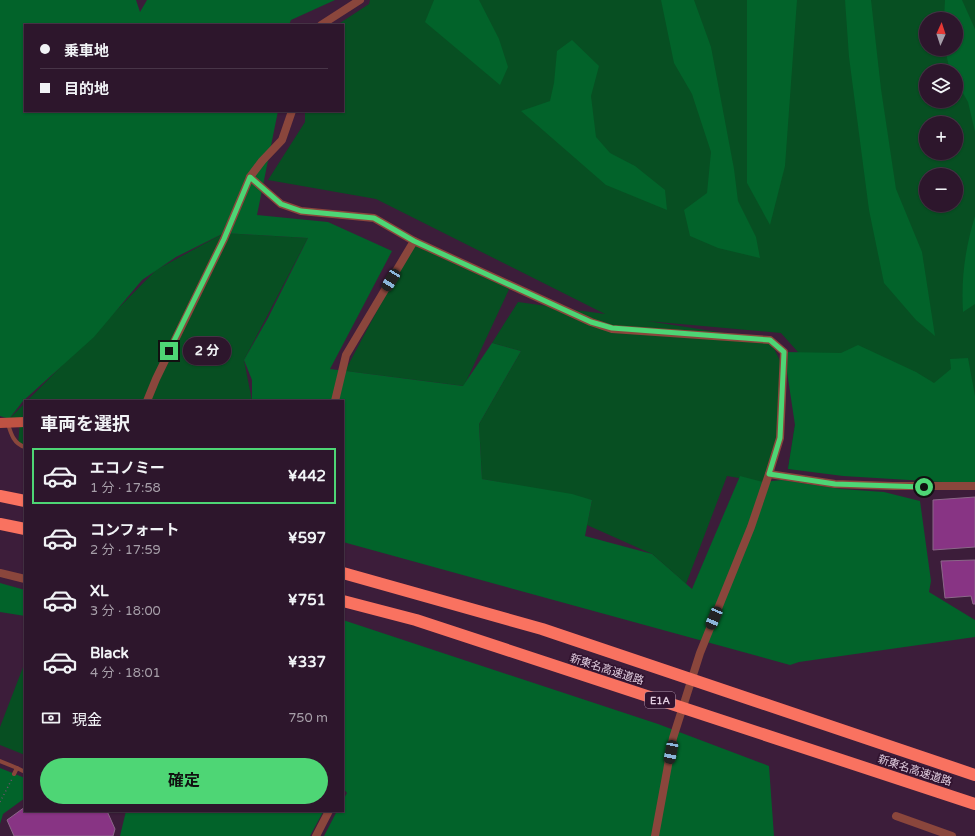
<!DOCTYPE html>
<html lang="ja">
<meta charset="utf-8">
<style>
:root{--surface:#2d162c;--page:#392338;--text:#f1f3f6;--muted:#a79fa9;--line:#483548;--accent:#4ed675}
body{margin:0;font-family:"Varela Round","Noto Sans JP",sans-serif;background:var(--page);color:var(--text);height:100vh;display:flex;flex-direction:column;font-size:15px;white-space:nowrap}
*{box-sizing:border-box;margin:0}
p{font-size:13px;color:var(--muted)}
.icon{flex:none;width:22px;height:22px;fill:none;stroke:currentColor;stroke-width:2;stroke-linecap:round;stroke-linejoin:round}
.map{position:relative;flex:1;overflow:hidden}
.details{position:absolute;left:24px;top:400px;width:320px;height:412px;display:flex;flex-direction:column;background:var(--surface);border-radius:0px;box-shadow:0 1px 3px #0004,0 0 0 1px var(--line)}
.details>*{flex:none}
.top-card{position:absolute;left:24px;top:24px;width:320px;height:88px;border-radius:0px;box-shadow:0 1px 3px #0004,0 0 0 1px var(--line);display:grid;align-content:center;height:88px;padding:0 16px;background:var(--surface)}
.needle{width:26px;rotate:3deg}
.buttons{position:absolute;left:919px;top:12px;display:grid;gap:8px}
.buttons a{display:grid;place-items:center;width:44px;height:44px;border-radius:50%;background:var(--surface);box-shadow:0 1px 3px #0004,0 0 0 1px var(--line);font-size:20px}
.end{position:absolute;width:18px;height:18px;margin:-9px;border:5px solid #4ed675;background:#111;box-shadow:0 0 0 2px #111}
.from{border-radius:50%}
.bubble{position:absolute;height:28px;border-radius:14px;background:var(--surface);box-shadow:0 1px 3px #0004,0 0 0 1px var(--line);font-size:13px;font-weight:700;line-height:28px;text-align:center}
.car{position:absolute;width:12px;height:24px;margin:-12px -6px;border-radius:5px;box-shadow:0 0 3px 1px #0007;background:linear-gradient(#222 24%,#8ab4d8 0 40%,#222 0 76%,#8ab4d8 0 86%,#222 0)}
.top-card b{display:flex;align-items:center;gap:14px;height:38px;font-size:15px}
.top-card b+b{border-top:1px solid var(--line)}
.top-card i{width:10px;height:10px;background:var(--text)}
ul{padding:0;list-style:none}
li{display:flex;align-items:center;gap:12px;height:56px;margin:0 8px 6px;padding:0 8px;border:2px solid transparent;border-radius:0px}
li div{flex:1}
li b{display:block;font-size:15px}
li em{font-style:normal;font-weight:700}
li.active{border-color:var(--accent)}
li>.icon{width:36px;height:36px;stroke-width:1.5}
h2{padding:0 16px;font-size:18px;line-height:48px}
.pay{display:flex;align-items:center;gap:10px;height:44px;padding:0 16px;font-size:15px}
.pay p{margin-inline-start:auto}
.cta{display:flex;gap:8px;margin-top:auto;padding:8px 16px}
.cta a{flex:1;height:46px;border-radius:24px;background:var(--accent);color:#111;font-size:16px;font-weight:700;line-height:46px;text-align:center}
.map>svg:first-child{display:block}
.green{fill:#074f22;fill-rule:evenodd}
.forest{fill:#02632a}
.building{fill:#883484;stroke:#8b6788}
.lines{fill:none;stroke-linecap:round;stroke-linejoin:round}
.path{stroke:#70556e;stroke-width:1.5;stroke-dasharray:1 3;stroke-linecap:butt}
.lane{stroke:#8a463c;stroke-width:4}
.street{stroke:#8a463c;stroke-width:8}
.secondary{stroke:#bf5243;stroke-width:10}
.highway{stroke:#f97260;stroke-width:12}
.route{stroke:#4ed675;stroke-width:5}
.labels{text-anchor:middle;stroke-width:3.5;stroke-linejoin:round;paint-order:stroke}
.shield{fill:#31132f;stroke:#ac95aa;stroke-width:1}
.shield-label{font-size:10px;font-weight:bold;fill:#e1cddf}
.street-label{font-size:11px;fill:#e1cddf;stroke:#31132f}
</style>
<div class="map">
<svg width="975" height="836" viewBox="0 0 975 836">
<rect width="100%" height="100%" fill="#3c1d3a"/>
<g class="green">
<path d="M370,0H975V476L788,469L805,360L781,333L647,321L770,340L783,367L780,438L763,482L727,476L686,584L652,554L587,525L592,500L482,479L479,424L521,351L492,343L518,302L605,314L376,199L268,180L305,122V111H343V25H337L369,4ZM926,19H956V49H926ZM926,71H956V101H926ZM926,123H956V153H926ZM926,175H956V205H926Z"/>
<polygon points="224,233 308,238 244,360 252,401 27,401 156,270"/>
<polygon points="414,241 511,285 464,386 345,371"/>
<polygon points="25,403 25,447 18,445 20,421 9,419"/>
<polygon points="25,662 25,755 0,745 0,727"/>
</g>
<g class="forest">
<polygon points="0,0 136,0 140,12 147,0 335,0 291,20 289,25 25,25 25,111 278,111 257,215 328,222 392,251 330,369 463,386 492,343 521,351 479,424 482,479 572,494 592,500 585,536 652,554 692,589 740,476 763,482 782,480 841,489 884,492 920,501 931,581 929,592 975,620 975,637 799,662 790,665 343,542 343,401 252,401 252,380 244,360 268,318 308,238 224,233 176,257 142,280 94,337 23,401 9,419 0,416"/>
<polygon points="434,0 479,0 499,39 508,67 500,85 425,22"/>
<polygon points="661,0 694,0 711,47 734,169 738,201 756,237 760,258 718,248 690,236 684,210 707,193 711,152 692,94 674,63"/>
<polygon points="747,0 797,0 785,166 770,225 747,183"/>
<polygon points="845,0 871,0 881,89 896,189 922,252 935,336 916,320 884,283 869,210 849,57"/>
<polygon points="945,0 962,0 975,29 975,132 968,102 956,81 956,71 950,71 945,49 956,49 956,19 944,19"/>
<polygon points="572,40 599,66 591,96 596,137 610,153 635,166 665,190 667,210 606,185 521,111 550,101 554,83 557,51"/>
<path d="M975,216V304L963,312C961,278 965,249 975,216Z"/>
<polygon points="858,345 916,372 934,383 951,369 950,359 968,358 975,396 975,484 843,476 788,469 795,425 784,352 841,353"/>
<polygon points="0,583 25,590 25,616 0,612"/>
<polygon points="343,620 658,724 769,766 774,836 324,836 337,811 343,811 343,800 347,793 343,788"/>
<polygon points="0,768 25,778 25,798 3,814 0,824"/>
<polygon points="126,811 323,811 323,812 310,836 120,836"/>
</g>
<g class="building">
<polygon points="975,497 975,547 933,550 933,500"/>
<polygon points="975,560 975,604 973,604 971,596 945,598 941,561"/>
<polygon points="25,807 25,811 107,811 115,829 113,836 14,836 7,820"/>
</g>
<g class="lines">
<polyline class="path" points="0,802 12,779"/>
<g class="lane">
<path d="M8,424C11,434 14,444 25,447"/>
<polyline points="0,761 17,768 14,774"/>
<polyline points="17,768 25,772"/>
</g>
<g class="street">
<polyline points="321,25 360,0"/>
<polyline points="250,177 281,204 301,211 374,218 414,241 591,322 612,329 770,340 784,352 780,438 769,474"/>
<polyline points="147,401 156,379 224,239 250,177 262,161 282,140 292,111"/>
<polyline points="335,401 346,355 414,241"/>
<polyline points="0,573 25,579"/>
<polyline points="896,816 952,836"/>
<polyline points="316,836 329,811"/>
<polyline points="655,836 673,738 700,653 751,527 769,474 835,484 893,486 975,486"/>
</g>
<polyline class="secondary" points="0,423 25,422"/>
<g class="highway">
<polyline points="0,496 25,501"/>
<polyline points="0,524 25,529"/>
<polyline points="343,573 542,629 975,775"/>
<polyline points="343,601 416,620 975,804"/>
</g>
</g>
<g class="lines">
<polyline class="route" points="169,351 224,239 250,177 281,204 301,211 374,218 414,241 591,322 612,328 770,340 784,352 780,438 769,474 835,484 924,487"/>
</g>
<g class="labels">
<rect class="shield" x="645" y="692" width="30" height="16" rx="3"/>
<g class="shield-label">
<text x="660" y="704">E1A</text>
</g>
<g class="street-label">
<text transform="translate(607 669) rotate(18)" y="4">新東名高速道路</text>
<text transform="translate(915 770) rotate(18)" y="4">新東名高速道路</text>
</g>
</g>
</svg>
<div class="buttons">
<a><svg class="needle" viewBox="-14 -14 28 28"><path d="M0-13l5 13h-10z" fill="#e53935"/><path d="M0 13l5-13h-10z" fill="#a79fa9"/></svg></a>
<a><svg class="icon" aria-label="layers" viewBox="0 0 24 24"><path d="M12 4l9 5-9 5-9-5zM3 14l9 5 9-5"/></svg></a>
<a>+</a>
<a>−</a>
</div>
<i class="end from" style="left:924px;top:487px"></i>
<i class="end" style="left:169px;top:351px"></i>
<div class="bubble" style="left:183px;top:337px;width:48px">2 分</div>
<i class="car" style="left:391px;top:280px;rotate:211deg"></i>
<i class="car" style="left:714px;top:618px;rotate:203deg"></i>
<i class="car" style="left:671px;top:752px;rotate:191deg"></i>
<div class="top-card">
<b><i class="from"></i>乗車地</b>
<b><i></i>目的地</b>
</div>
<section class="details">
<h2>車両を選択</h2>
<ul>
<li class="active"><svg class="icon" aria-label="car" viewBox="0 0 24 24"><path d="M5 17H2v-5l4-1 3-4h7l3 4 3 1v5h-3M9 17h6M6 11h13"/><circle cx="7" cy="17" r="2"/><circle cx="17" cy="17" r="2"/></svg><div><b>エコノミー</b><p>1 分 · 17:58</p></div><em>¥442</em></li>
<li><svg class="icon" aria-label="car" viewBox="0 0 24 24"><path d="M5 17H2v-5l4-1 3-4h7l3 4 3 1v5h-3M9 17h6M6 11h13"/><circle cx="7" cy="17" r="2"/><circle cx="17" cy="17" r="2"/></svg><div><b>コンフォート</b><p>2 分 · 17:59</p></div><em>¥597</em></li>
<li><svg class="icon" aria-label="car" viewBox="0 0 24 24"><path d="M5 17H2v-5l4-1 3-4h7l3 4 3 1v5h-3M9 17h6M6 11h13"/><circle cx="7" cy="17" r="2"/><circle cx="17" cy="17" r="2"/></svg><div><b>XL</b><p>3 分 · 18:00</p></div><em>¥751</em></li>
<li><svg class="icon" aria-label="car" viewBox="0 0 24 24"><path d="M5 17H2v-5l4-1 3-4h7l3 4 3 1v5h-3M9 17h6M6 11h13"/><circle cx="7" cy="17" r="2"/><circle cx="17" cy="17" r="2"/></svg><div><b>Black</b><p>4 分 · 18:01</p></div><em>¥337</em></li>
</ul>
<div class="pay"><svg class="icon" aria-label="cash" viewBox="0 0 24 24"><path d="M3 7h18v10H3z"/><circle cx="12" cy="12" r="2"/></svg>現金<p>750 m</p></div>
<div class="cta"><a>確定</a></div>
</section>
</div>
